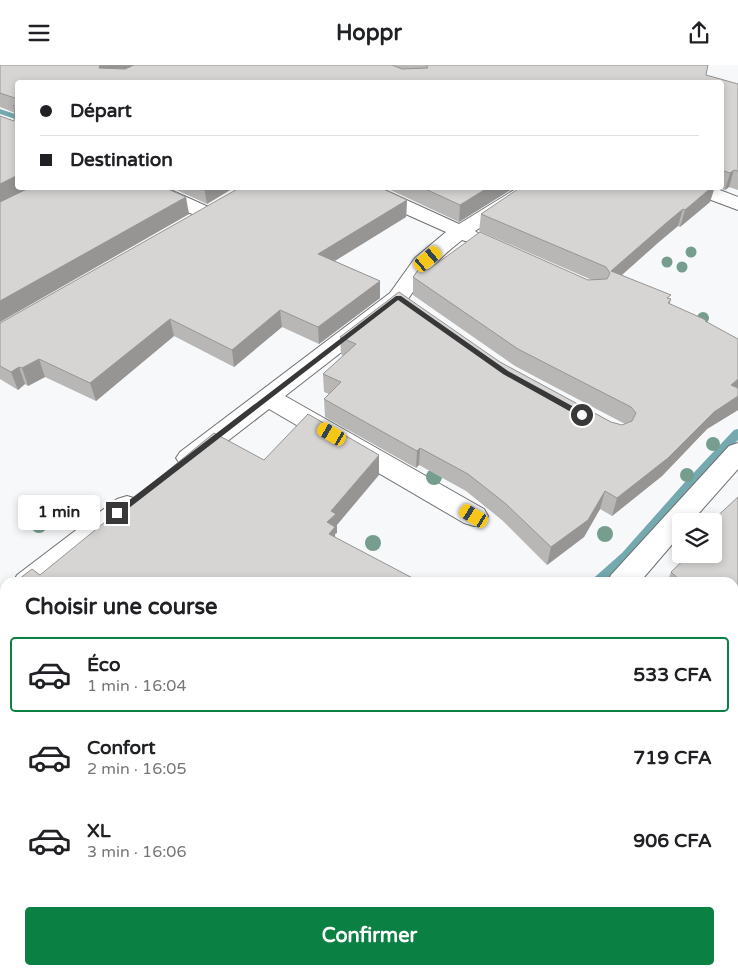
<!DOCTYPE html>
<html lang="fr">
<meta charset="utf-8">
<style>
:root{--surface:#fff;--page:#f6f6f6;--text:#202124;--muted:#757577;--line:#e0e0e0;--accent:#0b8043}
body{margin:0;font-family:"Varela Round",sans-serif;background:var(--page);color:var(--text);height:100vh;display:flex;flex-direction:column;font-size:19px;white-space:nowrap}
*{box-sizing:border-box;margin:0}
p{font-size:16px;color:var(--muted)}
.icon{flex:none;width:28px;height:28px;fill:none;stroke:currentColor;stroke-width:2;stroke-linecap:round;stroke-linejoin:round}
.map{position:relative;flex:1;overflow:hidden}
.drawer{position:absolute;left:0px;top:512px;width:739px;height:398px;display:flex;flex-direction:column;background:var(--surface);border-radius:15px 15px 0 0;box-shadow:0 2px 8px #0003}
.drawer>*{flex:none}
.guide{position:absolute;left:15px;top:15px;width:709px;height:110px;border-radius:5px;box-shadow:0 2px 8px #0003;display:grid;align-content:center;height:110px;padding:0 25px;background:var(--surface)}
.controls{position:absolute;left:672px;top:448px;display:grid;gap:10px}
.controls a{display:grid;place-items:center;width:50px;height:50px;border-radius:5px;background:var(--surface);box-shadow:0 2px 8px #0003;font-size:25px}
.end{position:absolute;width:22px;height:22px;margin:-11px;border:6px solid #383839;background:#fff;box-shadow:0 0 0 2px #fff}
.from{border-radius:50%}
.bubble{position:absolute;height:35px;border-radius:5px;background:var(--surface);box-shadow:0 2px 8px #0003;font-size:16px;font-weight:800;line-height:35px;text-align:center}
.car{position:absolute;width:15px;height:30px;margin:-15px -8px;border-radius:6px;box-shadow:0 0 4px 1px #0007;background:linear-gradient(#f5c518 24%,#345 0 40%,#f5c518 0 76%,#345 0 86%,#f5c518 0)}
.guide b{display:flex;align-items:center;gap:18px;height:48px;font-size:19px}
.guide b+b{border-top:1px solid var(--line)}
.guide i{width:12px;height:12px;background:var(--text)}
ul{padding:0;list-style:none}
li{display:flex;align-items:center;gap:15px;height:75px;margin:0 10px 8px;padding:0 15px;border:2px solid transparent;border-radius:5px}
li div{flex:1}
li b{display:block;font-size:19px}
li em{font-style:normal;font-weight:800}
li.on{border-color:var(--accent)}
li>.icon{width:45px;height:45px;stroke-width:1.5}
h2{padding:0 25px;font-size:22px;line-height:60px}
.button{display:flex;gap:10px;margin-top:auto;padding:10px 25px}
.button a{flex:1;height:58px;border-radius:5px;background:var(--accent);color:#fff;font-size:20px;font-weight:800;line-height:58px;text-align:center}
header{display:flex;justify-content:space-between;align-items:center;height:65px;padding:0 25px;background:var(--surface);font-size:22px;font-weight:800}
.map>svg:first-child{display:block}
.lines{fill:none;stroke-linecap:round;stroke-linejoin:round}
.stream{fill:#73a9af;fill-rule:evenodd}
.street-casing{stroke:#6e7072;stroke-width:2}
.secondary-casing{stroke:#6e7072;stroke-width:2}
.street{fill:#fff;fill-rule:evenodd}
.secondary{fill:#fff;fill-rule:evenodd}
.tree{fill:#759e8e}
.wall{fill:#b9b7b5}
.shaded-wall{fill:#969594}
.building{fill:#d7d5d3;stroke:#969594}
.route{fill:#383839}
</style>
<header><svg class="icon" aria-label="menu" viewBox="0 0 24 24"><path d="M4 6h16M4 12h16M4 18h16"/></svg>Hoppr<svg class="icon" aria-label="share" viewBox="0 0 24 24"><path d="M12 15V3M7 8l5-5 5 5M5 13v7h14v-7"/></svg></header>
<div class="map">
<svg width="738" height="910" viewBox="0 0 738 910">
<rect width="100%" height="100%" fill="#f6f8fa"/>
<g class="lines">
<g class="stream">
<polygon points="0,44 18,50 18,55 0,49"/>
<polygon points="738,364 738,375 693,423 632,496 604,518 588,518 622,488 685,417 734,365"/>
<polygon points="268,905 287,905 285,910 266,910"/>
<polygon points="493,905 517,905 519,910 495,910"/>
</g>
<defs>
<g id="street">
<polygon points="138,122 164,122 213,144 216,148 213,152 199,152 140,126"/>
<path d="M352,122H378L459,159L519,122H542L475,166L485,173L482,177L475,179L462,175C436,195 424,210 406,237L285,331L484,444L488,451L484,458L474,461L464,458L269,344L198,399L189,402L180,399L176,393L180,387L390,228L415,193L446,167L354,126Z"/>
<polygon points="685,122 712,122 738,132 738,145 687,126"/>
<polygon points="738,378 738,404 692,456 681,456 681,469 639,518 607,518 611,510 729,381"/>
<polygon points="127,431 137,434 141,441 137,448 48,518 13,518 17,510 117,434"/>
<polygon points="220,905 261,905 259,910 218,910"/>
</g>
<g id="secondary">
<polygon points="0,635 5,637 5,669 0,667"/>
<polygon points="387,905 433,905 435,910 389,910"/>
</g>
</defs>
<use href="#street" class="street-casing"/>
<use href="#secondary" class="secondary-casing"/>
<use href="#street" class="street"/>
<use href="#secondary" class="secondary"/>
</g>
<g class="tree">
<circle cx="691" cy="187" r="5.5"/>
<circle cx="667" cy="197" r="5.5"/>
<circle cx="682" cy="202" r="5.5"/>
<circle cx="703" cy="253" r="6"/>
<circle cx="713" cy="379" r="7"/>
<circle cx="687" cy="410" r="7"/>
<circle cx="434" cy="412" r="8"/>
<circle cx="39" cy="460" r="8"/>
<circle cx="605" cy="469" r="8"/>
<circle cx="373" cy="478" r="8"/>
</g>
<g class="wall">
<polygon points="0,0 708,0 706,10 738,19 738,125 729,122 725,125 718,122 721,122 721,18 18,18 18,122 189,149 0,257 0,51 14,56 15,48 0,42"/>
<polygon points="170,122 235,122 207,139"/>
<polygon points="384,122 515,122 459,157"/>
<polygon points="407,135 406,152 335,196 380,216 380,233 319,279 282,262 234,302 174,271 96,336 45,312 28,321 25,319 18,325 0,314 0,258"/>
<polygon points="710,137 680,162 678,161 660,176 622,210 671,234 670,239 705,257 738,345 707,364 662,411 612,451 600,444 584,472 547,500 503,456 466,426 419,400 416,403 325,352 324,334 329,329 324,327 323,309 343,291 341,289 340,272 500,297 611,357 622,360 625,359 515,301 413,230 413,212 428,205 592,215 479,166 481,149"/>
<polygon points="738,432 738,910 581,910 573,905 734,905 734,518 667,518 671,507 714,489 714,456"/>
<polygon points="5,524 5,582 0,578 0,528"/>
<polygon points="0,697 5,700 5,838 0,837"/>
</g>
<g class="shaded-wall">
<polygon points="100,0 137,0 105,13 99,3"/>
<polygon points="734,105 729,122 725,125 730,108"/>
<polygon points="18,110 18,122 32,122 0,139 0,119"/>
<polygon points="204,122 235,122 207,139"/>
<polygon points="489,122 515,122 459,157 460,140"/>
<polygon points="712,122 715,122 710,137 680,162 685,145"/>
<polygon points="186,132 189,149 0,257 0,236"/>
<polygon points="407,135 406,152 318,206 318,189"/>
<polygon points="683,144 678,161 660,176 607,223 611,206 665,159"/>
<polygon points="380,216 380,233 319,279 318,262"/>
<polygon points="280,245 282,262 234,302 232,285"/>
<polygon points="170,254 174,271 96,336 90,318"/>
<polygon points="39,294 45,312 28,321 22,303"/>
<polygon points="19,302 25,319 18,325 11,307"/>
<polygon points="738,314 738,326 731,320"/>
<polygon points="738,331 738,345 707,364 662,411 612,451 617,433 714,347"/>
<polygon points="420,383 419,400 416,403 417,386"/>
<polygon points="379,390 379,410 337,460 337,468 335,469 336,481 330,488 327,457 331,446"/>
<polygon points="605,426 600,444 584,472 547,500 551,482"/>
<polygon points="199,905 210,905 207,910 197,910"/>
</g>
<g class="building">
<polygon points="0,0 100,0 99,3 125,4 134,0 392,0 402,4 428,3 426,0 708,0 706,10 738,19 738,106 734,105 730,108 721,105 721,18 18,18 18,34 0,28"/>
<polygon points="18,39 18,110 0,119 0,51 14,56 15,43 13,41"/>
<polygon points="31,122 163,122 186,132 0,236 0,137"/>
<polygon points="241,122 379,122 407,135 318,189 380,216 318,262 280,245 232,285 170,254 90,318 39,294 22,303 19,302 11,307 0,301 0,258 2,257"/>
<polygon points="421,122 489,122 460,140"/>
<polygon points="521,122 712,122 685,145 683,144 665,159 611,206 671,230 667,233 671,234 668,238 706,255 705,256 738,274 738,314 731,320 738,323 738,331 714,347 668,393 617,433 605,426 588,455 551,482 506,439 468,409 420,383 417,386 324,334 341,317 323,309 356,279 340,272 399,227 500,297 611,357 622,360 632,356 636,348 631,342 518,284 413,212 421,201 428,205 480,167 588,215 607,214 610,208 606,202 481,149"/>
<polygon points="308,349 379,390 331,446 336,449 327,457 335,462 329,469 422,518 14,518 32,504 40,510 214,368 264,395"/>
<polygon points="738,432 738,910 601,910 593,905 734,905 734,518 683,518 671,507 690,489 714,489 714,466 718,462 714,460 714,456 712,456"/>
<polygon points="5,524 5,572 0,568 0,528"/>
<polygon points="0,697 5,700 5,830 0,829"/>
<polygon points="37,905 199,905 197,910 34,910"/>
</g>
<polygon class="route" points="396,231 401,231 508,306 585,348 585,352 580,352 503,309 398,235 120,450 115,450 115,446"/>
</svg>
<div class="controls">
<a><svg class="icon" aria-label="layers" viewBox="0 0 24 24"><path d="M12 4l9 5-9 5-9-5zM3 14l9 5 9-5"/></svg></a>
</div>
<i class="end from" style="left:582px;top:350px"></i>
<i class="end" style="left:117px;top:448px"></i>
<div class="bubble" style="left:18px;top:430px;width:82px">1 min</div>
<i class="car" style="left:428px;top:194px;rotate:50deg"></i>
<i class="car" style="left:332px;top:369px;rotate:300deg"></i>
<i class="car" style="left:474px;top:451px;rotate:301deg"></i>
<div class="guide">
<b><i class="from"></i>Départ</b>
<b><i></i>Destination</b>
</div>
<section class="drawer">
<h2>Choisir une course</h2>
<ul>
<li class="on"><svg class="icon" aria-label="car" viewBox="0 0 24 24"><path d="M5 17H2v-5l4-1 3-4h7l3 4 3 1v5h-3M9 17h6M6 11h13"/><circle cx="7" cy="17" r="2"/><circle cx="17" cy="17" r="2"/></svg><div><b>Éco</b><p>1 min · 16:04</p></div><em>533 CFA</em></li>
<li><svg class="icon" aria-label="car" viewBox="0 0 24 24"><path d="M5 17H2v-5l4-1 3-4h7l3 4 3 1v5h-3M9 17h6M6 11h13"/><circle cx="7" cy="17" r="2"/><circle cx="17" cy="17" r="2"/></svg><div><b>Confort</b><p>2 min · 16:05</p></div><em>719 CFA</em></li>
<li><svg class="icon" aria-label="car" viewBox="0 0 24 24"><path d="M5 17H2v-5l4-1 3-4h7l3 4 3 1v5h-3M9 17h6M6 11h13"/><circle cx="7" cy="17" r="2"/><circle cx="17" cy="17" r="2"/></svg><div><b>XL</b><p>3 min · 16:06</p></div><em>906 CFA</em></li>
</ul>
<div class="button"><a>Confirmer</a></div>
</section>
</div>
